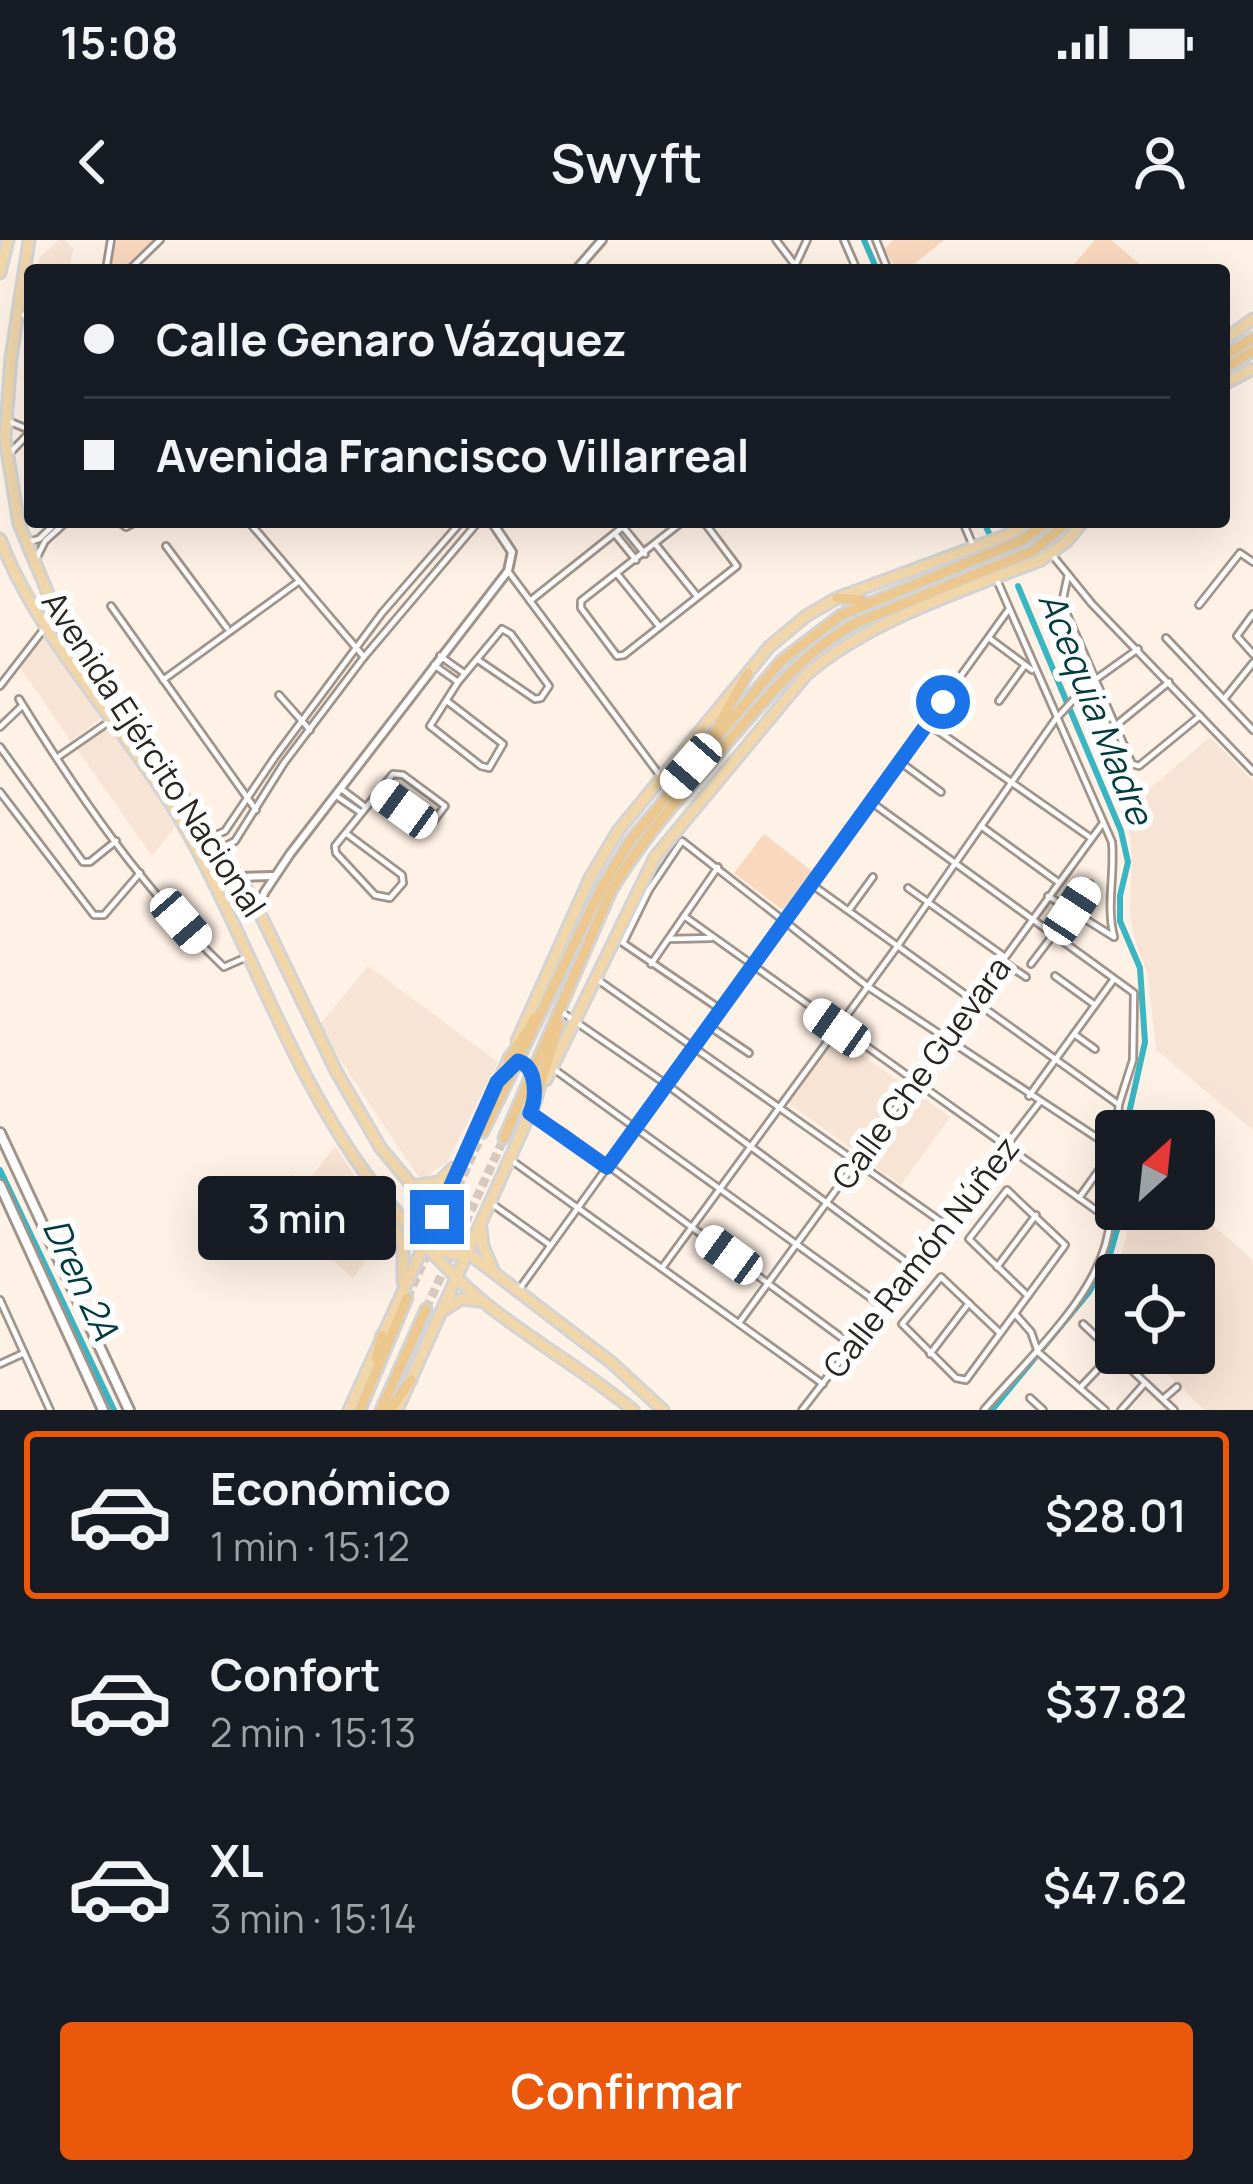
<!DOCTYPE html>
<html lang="es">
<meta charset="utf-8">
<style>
:root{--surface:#171b24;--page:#242831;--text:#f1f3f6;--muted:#9ea1a6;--line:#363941;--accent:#ea580c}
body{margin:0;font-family:Manrope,sans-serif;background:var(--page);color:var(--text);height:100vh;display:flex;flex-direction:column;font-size:45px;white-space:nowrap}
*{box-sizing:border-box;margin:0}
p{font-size:39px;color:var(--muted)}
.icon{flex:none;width:66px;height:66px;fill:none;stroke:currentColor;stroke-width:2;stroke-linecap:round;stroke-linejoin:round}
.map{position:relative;height:1170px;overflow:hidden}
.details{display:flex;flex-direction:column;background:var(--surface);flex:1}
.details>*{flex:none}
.banner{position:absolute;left:24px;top:24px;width:1206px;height:264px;border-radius:12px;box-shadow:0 12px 48px #0002;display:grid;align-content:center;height:264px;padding:0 60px;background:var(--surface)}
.needle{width:78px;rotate:27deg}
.buttons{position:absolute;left:1095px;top:870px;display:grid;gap:24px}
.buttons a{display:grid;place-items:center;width:120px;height:120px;border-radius:12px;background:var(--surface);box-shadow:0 12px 48px #0002;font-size:60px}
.end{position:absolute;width:54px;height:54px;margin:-27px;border:15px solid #1a73e8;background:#fff;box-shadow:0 0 0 6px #fff}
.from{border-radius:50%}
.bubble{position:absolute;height:84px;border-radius:12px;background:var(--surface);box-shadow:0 12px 48px #0002;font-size:39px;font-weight:600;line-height:84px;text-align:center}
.car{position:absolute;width:36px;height:72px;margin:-36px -18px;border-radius:15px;box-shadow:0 0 9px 3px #0007;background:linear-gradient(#fff 24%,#345 0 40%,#fff 0 76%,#345 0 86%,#fff 0)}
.banner b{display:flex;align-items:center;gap:42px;height:114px;font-size:45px}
.banner b+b{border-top:3px solid var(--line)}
.banner i{width:30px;height:30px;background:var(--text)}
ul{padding:21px 0 0;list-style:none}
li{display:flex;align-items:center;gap:36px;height:168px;margin:0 24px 18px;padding:0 36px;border:6px solid transparent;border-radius:12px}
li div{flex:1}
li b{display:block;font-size:45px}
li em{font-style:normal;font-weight:600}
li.selected{border-color:var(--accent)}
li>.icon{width:108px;height:108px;stroke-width:1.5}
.action{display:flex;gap:24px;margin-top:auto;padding:24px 60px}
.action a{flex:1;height:138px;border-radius:12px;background:var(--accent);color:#fff;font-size:48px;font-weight:600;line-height:138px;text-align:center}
.status{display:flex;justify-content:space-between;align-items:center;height:84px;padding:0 60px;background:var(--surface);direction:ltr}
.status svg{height:33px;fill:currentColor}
header{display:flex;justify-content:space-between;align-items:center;height:156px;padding:0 60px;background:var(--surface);font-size:54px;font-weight:600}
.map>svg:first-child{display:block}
.built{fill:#f8e4d4}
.green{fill:#f9d8be}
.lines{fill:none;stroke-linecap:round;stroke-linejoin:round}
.canal{stroke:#3ab5c2;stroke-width:6}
.trunk-tunnel{stroke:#d4c8bf;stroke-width:9;stroke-dasharray:9 4.5;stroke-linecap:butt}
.minor-casing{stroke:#a1958b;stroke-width:10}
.tertiary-casing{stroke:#a1958b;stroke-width:12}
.secondary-casing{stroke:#a1958b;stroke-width:14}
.primary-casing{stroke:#d4d3d3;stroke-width:15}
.trunk-casing{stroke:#d4d3d3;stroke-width:15}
.minor{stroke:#fff;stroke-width:4.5}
.tertiary{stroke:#fff;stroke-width:6}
.secondary{stroke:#fff;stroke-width:8}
.primary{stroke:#f1d6aa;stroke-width:9}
.trunk{stroke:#ecc88e;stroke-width:9}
.route{stroke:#1a73e8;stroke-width:15}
.labels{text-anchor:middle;stroke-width:12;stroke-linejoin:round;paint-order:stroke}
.street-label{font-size:33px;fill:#2a2521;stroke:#fff}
.water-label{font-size:36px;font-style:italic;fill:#023c42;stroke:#fff}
</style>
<div class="status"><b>15:08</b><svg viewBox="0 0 49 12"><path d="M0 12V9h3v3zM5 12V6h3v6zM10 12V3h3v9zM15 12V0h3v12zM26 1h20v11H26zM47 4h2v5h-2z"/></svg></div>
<header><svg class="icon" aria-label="back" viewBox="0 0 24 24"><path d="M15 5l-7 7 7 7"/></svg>Swyft<svg class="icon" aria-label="person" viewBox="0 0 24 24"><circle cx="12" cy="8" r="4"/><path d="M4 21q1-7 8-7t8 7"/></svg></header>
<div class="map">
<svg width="1253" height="1170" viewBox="0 0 1253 1170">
<rect width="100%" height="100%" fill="#fef1e6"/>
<g class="built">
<polygon points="59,0 65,0 73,9 69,30 37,30 39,18"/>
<polygon points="45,394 100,473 100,479 71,501 19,426"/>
<polygon points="107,487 111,487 155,549 175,587 152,616 77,509"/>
<polygon points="1210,497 1253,541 1253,890 1156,810 1148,734 1134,699 1130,671 1132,615 1127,568"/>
<polygon points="368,726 498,822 447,922 424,938 418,936 318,787"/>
<polygon points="836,796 904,845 855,911 787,862"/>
<polygon points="915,852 950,877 901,945 866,920"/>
<polygon points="335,906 389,989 353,1038 268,964 292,934 306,944"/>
<polygon points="1133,969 1194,969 1253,1020 1253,1170 1204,1170 1146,1113 1194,1113 1194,1035 1116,1035 1116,1084 1097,1065 1116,1035"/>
</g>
<g class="green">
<polygon points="117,0 156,0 123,30 109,30"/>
<polygon points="893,0 944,0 907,30 896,30 885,9"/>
<polygon points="1095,0 1111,0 1143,27 1069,30"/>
<polygon points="764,594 813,632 783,670 734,633"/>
</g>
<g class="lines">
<g class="canal">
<polyline points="864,0 877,30"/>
<polyline points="984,282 992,300"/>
<polyline points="1018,346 1121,591 1128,622 1120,656 1120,681 1140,728 1145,802 1125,891"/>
<polyline points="0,930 114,1170"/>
<polyline points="992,1170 1089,1052 1109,1018 1123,969"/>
</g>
<g class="trunk-tunnel">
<polyline points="407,1058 483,892"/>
<polyline points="426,1069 504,898"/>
</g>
<defs>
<g id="minor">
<polyline points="776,0 795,25"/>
<polyline points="844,0 857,30"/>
<polyline points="876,0 888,30"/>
<polyline points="106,30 111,0"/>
<polyline points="129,30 160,0"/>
<polyline points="793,30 807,0"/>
<polyline points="17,74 30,76"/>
<polyline points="8,181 30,190"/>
<polyline points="10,213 30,192"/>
<polyline points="119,282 126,287 136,282"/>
<polyline points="249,282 364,417"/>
<polyline points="682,282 581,361 581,368 617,416 624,415 737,326 704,282"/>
<polyline points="963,282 974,308"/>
<polyline points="623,287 645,314"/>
<polyline points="615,294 636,320"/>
<polyline points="28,302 39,299 57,282"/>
<polyline points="656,305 697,356"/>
<polyline points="166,306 227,388"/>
<polyline points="1053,316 1092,364 1253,531"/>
<polyline points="37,317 45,301 66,282"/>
<polyline points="508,331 661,537"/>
<polyline points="618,335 659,386"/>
<polyline points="1068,335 1062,363 1132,524 1139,526 1200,476"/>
<path d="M996,338L1112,602C1115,634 1106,666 1114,697"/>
<polyline points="530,361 629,282"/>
<polyline points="1199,365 1240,313 1253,322"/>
<polyline points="111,366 256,570"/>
<polyline points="1253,374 1237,396 1253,414"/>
<polyline points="989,398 1032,430"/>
<polyline points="1166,398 1253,490"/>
<polyline points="440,416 464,433"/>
<polyline points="434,425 458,442"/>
<polyline points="163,440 298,342"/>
<polyline points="0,446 44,389"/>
<polyline points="279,455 310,490"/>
<path d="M19,459C77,553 144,651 224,727L249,716"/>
<polyline points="1224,459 1253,423"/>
<polyline points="447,461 503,504 489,528 481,526 430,486 458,442 502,389 511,394 549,446 541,458 535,459 478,420"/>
<polyline points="999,461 1025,425"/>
<polyline points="943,462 964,478"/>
<polyline points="928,484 1091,598"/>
<polyline points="1115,486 1169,442"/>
<polyline points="0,487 22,466"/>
<polyline points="0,507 83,622 90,622 116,601"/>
<polyline points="58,517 113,479"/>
<polyline points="900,522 941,552"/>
<polyline points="340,548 364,566"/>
<polyline points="0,552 94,675 104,675 140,633"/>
<polyline points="335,555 360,572"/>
<polyline points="871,562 1134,753 1133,820 1119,864 1114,909 1079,958"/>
<polyline points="981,586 1058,642"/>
<polyline points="347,594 402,635 403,643 390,658 375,655 336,613 335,606 393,534 403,535 445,566 430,586 381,553"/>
<polyline points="197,604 225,591 275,517 382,373 461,282"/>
<polyline points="202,619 235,601 284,523 364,417 478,282"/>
<polyline points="811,644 1118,864"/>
<polyline points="908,648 1005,717"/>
<polyline points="1048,656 1114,697"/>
<polyline points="849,670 873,637"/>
<polyline points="1072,671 1090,644"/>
<path d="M684,676L1110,980C1106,1050 1027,1119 984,1170"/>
<polyline points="669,699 711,698"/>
<polyline points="1002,721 1026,737"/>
<polyline points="651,724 718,627"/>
<polyline points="1031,724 1053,695"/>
<polyline points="1055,736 1095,765"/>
<polyline points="598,740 946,985"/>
<polyline points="720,769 623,703 649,650 682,601 867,746 1114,909"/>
<polyline points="563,773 666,844 912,1026"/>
<polyline points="709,786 749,813"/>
<polyline points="1074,794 1095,809"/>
<polyline points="551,827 882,1066"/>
<polyline points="1029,856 1114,739"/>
<polyline points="532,874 564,893 853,1106"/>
<polyline points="511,920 823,1144"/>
<polyline points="491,963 550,1005"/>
<polyline points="997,1027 1036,975"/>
<polyline points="662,1028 899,704 1055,480 1085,447 1138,409"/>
<polyline points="518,1051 1009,369"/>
<polyline points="0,1060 50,1170"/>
<polyline points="1016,1075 1031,1092 1038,1112 1105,1170"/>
<polyline points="739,1083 1103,583"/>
<polyline points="1083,1084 1174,1170"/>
<polyline points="1000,1093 941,1037 902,1084 956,1138 966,1140 1063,1008 1065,1005 1007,950 969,999 1028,1056"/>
<polyline points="930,1114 969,1063"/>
<polyline points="0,1124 24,1113"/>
<polyline points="1080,1148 1113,1113"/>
<polyline points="1030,1158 1043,1170"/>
<polyline points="1163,1159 1177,1147"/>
<polyline points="802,1170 1039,863"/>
<polyline points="1121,1170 1145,1143"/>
</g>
<g id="tertiary">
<polyline points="576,30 602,0"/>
<polyline points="239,637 273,636"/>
<polyline points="259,668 264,653 290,614 508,331 512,312 492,282"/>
</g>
<g id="secondary">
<polyline points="0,893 129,1170"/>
<polyline points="0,945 103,1170"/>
</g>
<g id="primary">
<polyline points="29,0 11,118 5,198 19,284 52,363 252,657 336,831 380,907 468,1013 612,1123 663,1170"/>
<polyline points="0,33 8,0"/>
<polyline points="1224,100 1253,79"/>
<polyline points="1224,144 1253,129"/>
<path d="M0,299C39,400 121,482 177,574C249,696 290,839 379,951C411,990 446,1031 485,1063C532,1101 586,1131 633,1170"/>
<polyline points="517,801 590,638 618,591 769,407 806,376 837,358 1007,295 1030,282"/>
<path d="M546,840L655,617L806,435C868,381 964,350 1041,320L1066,302L1083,282"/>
<polyline points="411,946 439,942 453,928"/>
<polyline points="377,952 403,1004 403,1042"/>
<polyline points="481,988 483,1006 493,1030"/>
<polyline points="426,1005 438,998 459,1006"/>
<polyline points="431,1007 456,1015 468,1013"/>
<polyline points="446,1069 461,1059 479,1061"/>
<polyline points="349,1170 510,816"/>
<polyline points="397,1170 536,860"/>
</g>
<g id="trunk">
<polyline points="1224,116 1253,98"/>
<polyline points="1224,129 1253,111"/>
<polyline points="837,358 862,360"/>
<polyline points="707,506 748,433"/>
<polyline points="508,821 535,778"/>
<polyline points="534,865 559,784"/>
<polyline points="483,892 602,647 630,601 781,421 841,375 1021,301 1048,282"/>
<path d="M504,898L611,651C643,597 685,551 726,504C766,459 801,414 854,384L1033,311L1068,282"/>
<polyline points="376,1119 382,1095"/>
<polyline points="360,1170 407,1058"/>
<polyline points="381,1170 426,1069"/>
<polyline points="390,1170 411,1140"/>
</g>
</defs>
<use href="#minor" class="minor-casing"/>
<use href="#tertiary" class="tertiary-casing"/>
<use href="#secondary" class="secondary-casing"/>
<use href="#primary" class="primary-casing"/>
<use href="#trunk" class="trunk-casing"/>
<use href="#minor" class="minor"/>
<use href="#tertiary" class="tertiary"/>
<use href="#secondary" class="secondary"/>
<use href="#primary" class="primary"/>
<use href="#trunk" class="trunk"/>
</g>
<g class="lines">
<path class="route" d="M437,977L497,842L518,821C537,826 537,857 530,873L607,927L943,462"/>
</g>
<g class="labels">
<g class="street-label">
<text transform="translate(154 514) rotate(57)" y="12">Avenida Ejército Nacional</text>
<text transform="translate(921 833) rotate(-54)" y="12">Calle Che Guevara</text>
<text transform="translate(921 1017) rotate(-52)" y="12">Calle Ramón Núñez</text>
</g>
<g class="water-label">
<text transform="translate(1096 468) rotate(68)" y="13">Acequia Madre</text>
<text transform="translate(81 1039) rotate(65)" y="13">Dren 2A</text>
</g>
</g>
</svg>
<div class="buttons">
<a><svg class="needle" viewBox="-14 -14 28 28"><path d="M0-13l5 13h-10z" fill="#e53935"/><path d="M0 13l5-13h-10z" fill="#9ea1a6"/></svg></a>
<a><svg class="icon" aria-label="locate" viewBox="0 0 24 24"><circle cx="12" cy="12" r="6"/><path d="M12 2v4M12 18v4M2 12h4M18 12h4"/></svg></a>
</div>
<i class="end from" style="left:943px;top:462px"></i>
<i class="end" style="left:437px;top:977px"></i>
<div class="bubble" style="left:198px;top:936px;width:198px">3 min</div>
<i class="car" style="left:691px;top:526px;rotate:221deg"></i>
<i class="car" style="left:404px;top:569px;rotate:306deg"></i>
<i class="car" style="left:1072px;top:671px;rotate:33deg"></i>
<i class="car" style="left:181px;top:681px;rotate:139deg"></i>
<i class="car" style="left:837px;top:788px;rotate:305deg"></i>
<i class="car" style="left:729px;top:1015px;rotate:306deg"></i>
<div class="banner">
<b><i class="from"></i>Calle Genaro Vázquez</b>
<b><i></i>Avenida Francisco Villarreal</b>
</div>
</div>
<section class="details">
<ul>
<li class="selected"><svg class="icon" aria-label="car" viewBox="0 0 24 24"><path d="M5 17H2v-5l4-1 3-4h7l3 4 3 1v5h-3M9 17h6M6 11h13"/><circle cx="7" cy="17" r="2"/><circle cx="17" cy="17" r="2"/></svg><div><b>Económico</b><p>1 min · 15:12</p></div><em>$28.01</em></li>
<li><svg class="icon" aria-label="car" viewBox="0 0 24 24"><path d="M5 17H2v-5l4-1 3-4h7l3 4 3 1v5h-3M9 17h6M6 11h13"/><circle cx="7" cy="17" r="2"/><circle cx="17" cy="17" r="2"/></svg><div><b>Confort</b><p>2 min · 15:13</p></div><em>$37.82</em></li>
<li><svg class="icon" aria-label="car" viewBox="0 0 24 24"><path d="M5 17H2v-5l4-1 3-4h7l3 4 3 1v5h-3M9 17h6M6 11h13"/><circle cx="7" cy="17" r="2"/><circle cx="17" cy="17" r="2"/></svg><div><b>XL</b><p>3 min · 15:14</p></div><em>$47.62</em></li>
</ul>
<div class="action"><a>Confirmar</a></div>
</section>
